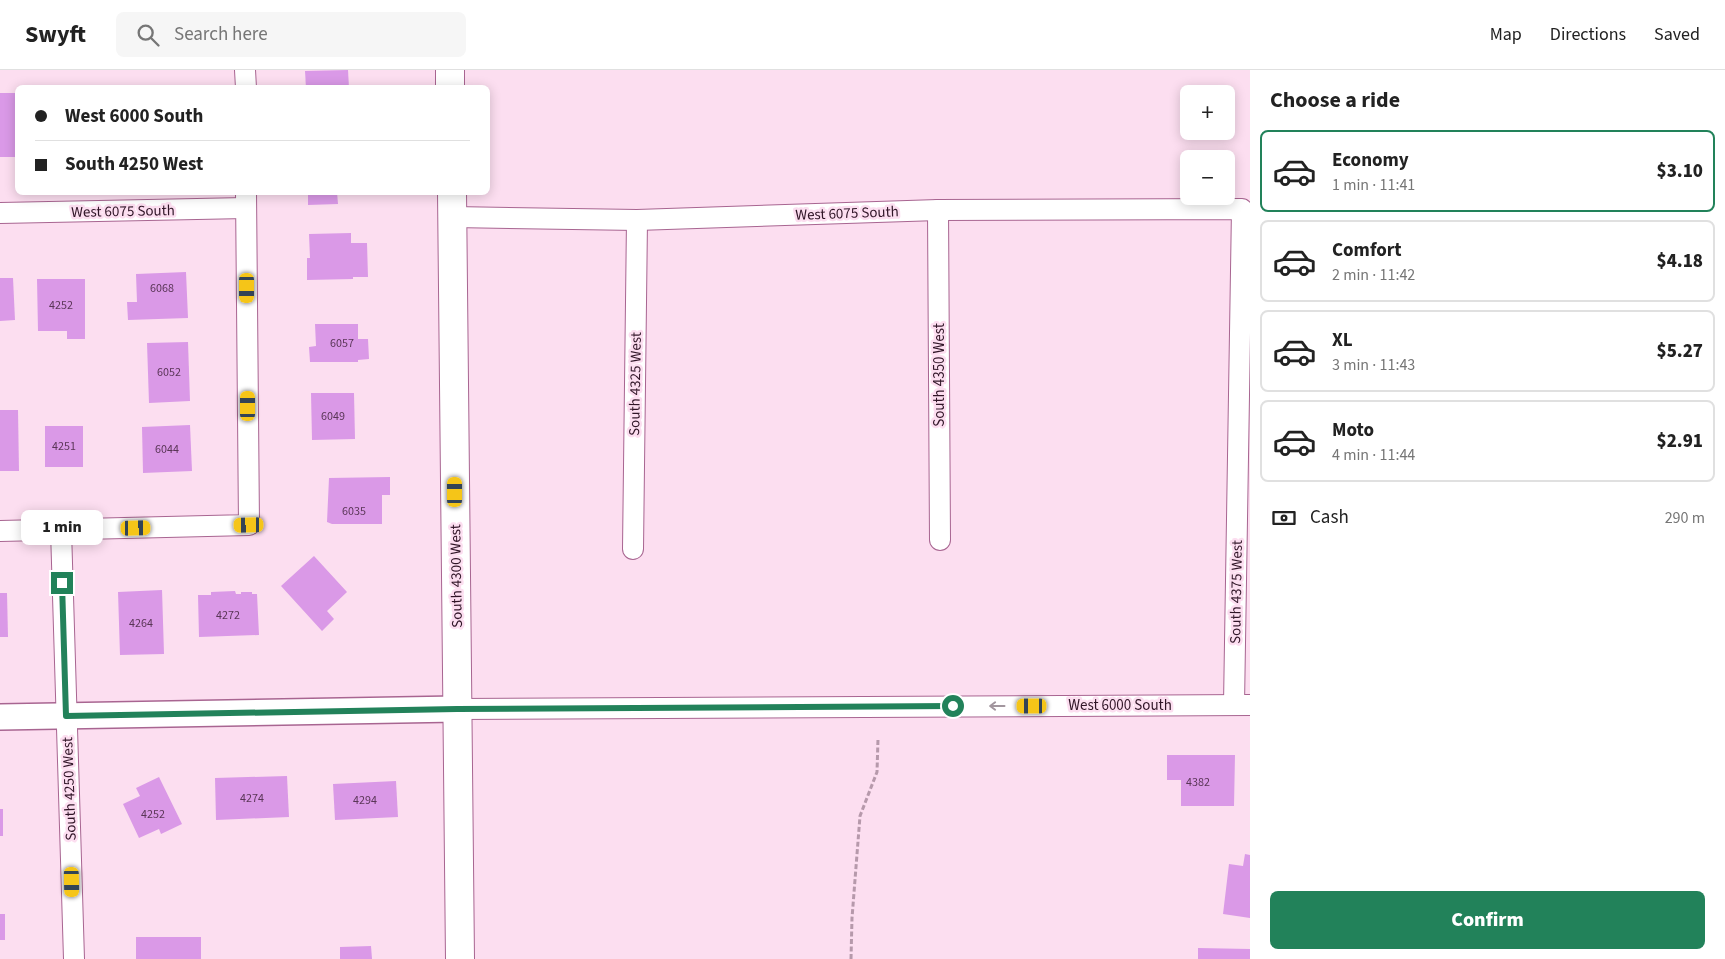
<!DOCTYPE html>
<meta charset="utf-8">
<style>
:root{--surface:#fff;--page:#f6f6f6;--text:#222;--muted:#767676;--line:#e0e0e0;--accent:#22825a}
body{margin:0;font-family:"Source Sans 3",sans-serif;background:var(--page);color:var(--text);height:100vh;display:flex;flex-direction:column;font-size:19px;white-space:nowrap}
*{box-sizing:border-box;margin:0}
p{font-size:16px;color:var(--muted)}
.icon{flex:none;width:28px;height:28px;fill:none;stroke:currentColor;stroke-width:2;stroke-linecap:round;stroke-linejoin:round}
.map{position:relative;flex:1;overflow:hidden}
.side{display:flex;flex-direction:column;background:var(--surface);width:475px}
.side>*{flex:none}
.guide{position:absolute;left:15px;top:15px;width:475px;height:110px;border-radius:8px;box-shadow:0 2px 12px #0003;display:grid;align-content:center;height:110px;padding:0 20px;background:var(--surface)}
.controls{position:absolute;left:1180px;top:15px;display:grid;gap:10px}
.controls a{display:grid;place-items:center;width:55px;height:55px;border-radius:8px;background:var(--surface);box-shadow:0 2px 12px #0003;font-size:25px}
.end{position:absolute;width:22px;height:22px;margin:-11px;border:6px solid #22825a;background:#fff;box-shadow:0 0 0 2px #fff}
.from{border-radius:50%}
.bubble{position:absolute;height:35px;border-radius:8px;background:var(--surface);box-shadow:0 2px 12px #0003;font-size:16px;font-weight:800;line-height:35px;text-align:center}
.car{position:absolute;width:15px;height:30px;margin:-15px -8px;border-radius:6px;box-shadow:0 0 4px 1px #0007;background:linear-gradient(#f5c518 24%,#345 0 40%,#f5c518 0 76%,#345 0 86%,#f5c518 0)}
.guide b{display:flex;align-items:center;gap:18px;height:48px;font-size:19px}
.guide b+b{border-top:1px solid var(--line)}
.guide i{width:12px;height:12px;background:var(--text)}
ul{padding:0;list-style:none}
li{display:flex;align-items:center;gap:15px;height:82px;margin:0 10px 8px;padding:0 10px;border:2px solid var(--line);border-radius:8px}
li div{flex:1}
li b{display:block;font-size:19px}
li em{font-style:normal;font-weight:800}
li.active{border-color:var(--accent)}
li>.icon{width:45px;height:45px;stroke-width:1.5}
h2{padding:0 20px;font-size:22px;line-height:60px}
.pay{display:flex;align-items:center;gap:12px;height:55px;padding:0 20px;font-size:19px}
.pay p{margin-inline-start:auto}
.cta{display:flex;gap:10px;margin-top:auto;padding:10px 20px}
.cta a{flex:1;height:58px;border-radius:8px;background:var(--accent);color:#fff;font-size:20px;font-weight:800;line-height:58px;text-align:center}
header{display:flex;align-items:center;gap:30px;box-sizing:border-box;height:70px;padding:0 25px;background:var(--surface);border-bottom:1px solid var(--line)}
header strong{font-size:24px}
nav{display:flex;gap:28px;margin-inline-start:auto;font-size:18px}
.search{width:350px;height:45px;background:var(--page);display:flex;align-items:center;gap:12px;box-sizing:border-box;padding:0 18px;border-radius:8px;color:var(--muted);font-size:19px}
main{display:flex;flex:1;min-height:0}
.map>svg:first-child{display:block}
.building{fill:#da99e7}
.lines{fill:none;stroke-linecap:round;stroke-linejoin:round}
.minor-casing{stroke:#a86591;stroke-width:22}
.tertiary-casing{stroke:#a86591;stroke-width:28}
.secondary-casing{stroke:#a86591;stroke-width:30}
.path{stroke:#b699ab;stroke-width:3;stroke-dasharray:5 2.5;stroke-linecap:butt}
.minor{stroke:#fff;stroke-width:20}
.tertiary{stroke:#fff;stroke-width:25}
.secondary{stroke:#fff;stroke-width:28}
.oneway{stroke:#a2969e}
.route{stroke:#22825a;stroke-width:6}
.labels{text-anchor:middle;stroke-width:5;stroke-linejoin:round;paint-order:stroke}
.number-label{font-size:12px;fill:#5a3657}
.street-label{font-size:15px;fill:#301527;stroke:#fcdef0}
</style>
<header>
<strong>Swyft</strong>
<div class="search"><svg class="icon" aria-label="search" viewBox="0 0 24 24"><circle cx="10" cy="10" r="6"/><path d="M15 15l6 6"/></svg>Search here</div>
<nav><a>Map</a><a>Directions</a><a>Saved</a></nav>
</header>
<main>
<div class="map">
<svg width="1250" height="889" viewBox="0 0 1250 889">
<rect width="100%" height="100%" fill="#fcdef0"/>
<g class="building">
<polygon points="348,0 349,18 306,18 305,1"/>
<rect x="0" y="23" width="18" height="64"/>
<polygon points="308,122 337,122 338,134 308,135"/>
<polygon points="351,163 351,173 367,173 368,207 353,207 353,209 307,210 307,188 310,188 309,164"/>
<polygon points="186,202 188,248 128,250 127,232 137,232 136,204"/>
<polygon points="0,208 13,208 15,250 0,251"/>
<polygon points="37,209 85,209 85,269 67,269 67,261 38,261"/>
<polygon points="315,254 358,254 358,269 368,269 369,289 358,290 358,292 310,292 309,277 316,276"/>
<polygon points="188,272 190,331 149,333 147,273"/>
<polygon points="311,323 354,323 355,369 312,370"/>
<polygon points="0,340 18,340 19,401 0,401"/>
<polygon points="190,355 192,401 143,403 142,357"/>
<rect x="45" y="356" width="38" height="41"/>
<polygon points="390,407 390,425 382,425 382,454 332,454 327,452 329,408"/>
<polygon points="314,486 347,522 327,541 334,549 322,561 281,516"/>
<polygon points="162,520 164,584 120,585 118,522"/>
<polygon points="235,521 236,524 241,524 241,522 252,522 252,524 257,524 259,565 199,567 198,525 211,525 211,522"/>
<polygon points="0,523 7,523 8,567 0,567"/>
<polygon points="1167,685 1235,685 1234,736 1181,736 1181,710 1167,710"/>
<polygon points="287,706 289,747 216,750 215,708"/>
<polygon points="159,707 182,754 161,764 159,759 139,768 123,734 140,726 136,718"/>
<polygon points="396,711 398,747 335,750 333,714"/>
<rect x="0" y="739" width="3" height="27"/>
<polygon points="1245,784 1250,785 1250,848 1223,844 1229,794 1243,796"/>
<rect x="0" y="844" width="5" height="26"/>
<rect x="136" y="867" width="65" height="22"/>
<polygon points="371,876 372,889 340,889 340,877"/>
<polygon points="1198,878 1250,879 1250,889 1198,889"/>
</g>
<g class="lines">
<defs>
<g id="minor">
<polyline points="245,0 246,18"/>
<polyline points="938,140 940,470"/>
<polyline points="0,143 246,138"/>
<polyline points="453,147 637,150 938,140 1242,139 1234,635"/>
<polyline points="61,460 74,889"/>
<polyline points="0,461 249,455 246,122"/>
<polyline points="633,479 637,150"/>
<polyline points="457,639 1250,635"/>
</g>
<polyline id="tertiary" points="0,647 457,639"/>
<g id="secondary">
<polyline points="450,0 450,18"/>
<polyline points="452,122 460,889"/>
</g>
</defs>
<use href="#minor" class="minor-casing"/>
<use href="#tertiary" class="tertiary-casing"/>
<use href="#secondary" class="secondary-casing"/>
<polyline class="path" points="851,889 852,848 860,746 877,702 878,669"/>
<use href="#minor" class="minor"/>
<use href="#tertiary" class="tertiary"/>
<use href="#secondary" class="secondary"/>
</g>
<defs><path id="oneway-shaft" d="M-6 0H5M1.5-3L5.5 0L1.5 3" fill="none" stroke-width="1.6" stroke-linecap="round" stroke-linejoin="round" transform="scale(1.25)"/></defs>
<use class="oneway" href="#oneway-shaft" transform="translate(997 636) rotate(180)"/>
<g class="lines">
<polyline class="route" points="62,513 66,646 457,639 953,636"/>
</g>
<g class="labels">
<g class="number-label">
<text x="162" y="222">6068</text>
<text x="61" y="239">4252</text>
<text x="342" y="277">6057</text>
<text x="169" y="306">6052</text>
<text x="333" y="350">6049</text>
<text x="64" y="380">4251</text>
<text x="167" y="383">6044</text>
<text x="354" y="445">6035</text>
<text x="228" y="549">4272</text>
<text x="141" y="557">4264</text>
<text x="1198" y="716">4382</text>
<text x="252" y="732">4274</text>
<text x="365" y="734">4294</text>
<text x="153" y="748">4252</text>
</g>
<g class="street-label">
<text transform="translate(123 141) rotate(-1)" y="5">West 6075 South</text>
<text transform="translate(847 143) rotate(-2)" y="5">West 6075 South</text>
<text transform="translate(939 305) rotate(-90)" y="5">South 4350 West</text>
<text transform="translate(635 314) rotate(-89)" y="5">South 4325 West</text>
<text transform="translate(456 506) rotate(-91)" y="5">South 4300 West</text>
<text transform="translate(1236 522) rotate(-89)" y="5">South 4375 West</text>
<text x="1120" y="640">West 6000 South</text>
<text transform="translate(69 719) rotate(-92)" y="5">South 4250 West</text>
</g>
</g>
</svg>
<div class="controls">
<a>+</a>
<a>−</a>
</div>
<i class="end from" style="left:953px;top:636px"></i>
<i class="end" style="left:62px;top:513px"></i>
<div class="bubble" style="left:21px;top:440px;width:82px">1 min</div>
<i class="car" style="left:247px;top:218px;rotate:180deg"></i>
<i class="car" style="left:248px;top:336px;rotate:0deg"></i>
<i class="car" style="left:455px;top:422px;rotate:0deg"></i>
<i class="car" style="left:249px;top:455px;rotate:269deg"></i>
<i class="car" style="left:136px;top:458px;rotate:89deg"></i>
<i class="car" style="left:1032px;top:636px;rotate:270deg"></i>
<i class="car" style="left:72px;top:812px;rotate:179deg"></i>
<div class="guide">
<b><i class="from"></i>West 6000 South</b>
<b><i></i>South 4250 West</b>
</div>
</div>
<section class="side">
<h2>Choose a ride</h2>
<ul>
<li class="active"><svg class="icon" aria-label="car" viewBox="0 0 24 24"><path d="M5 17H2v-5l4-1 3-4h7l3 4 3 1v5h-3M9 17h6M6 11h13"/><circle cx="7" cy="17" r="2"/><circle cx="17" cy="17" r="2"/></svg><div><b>Economy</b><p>1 min · 11:41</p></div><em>$3.10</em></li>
<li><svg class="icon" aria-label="car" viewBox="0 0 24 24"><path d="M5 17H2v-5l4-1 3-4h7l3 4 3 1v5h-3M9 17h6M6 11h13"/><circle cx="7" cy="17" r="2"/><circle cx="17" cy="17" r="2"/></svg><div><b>Comfort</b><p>2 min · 11:42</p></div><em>$4.18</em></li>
<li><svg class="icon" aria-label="car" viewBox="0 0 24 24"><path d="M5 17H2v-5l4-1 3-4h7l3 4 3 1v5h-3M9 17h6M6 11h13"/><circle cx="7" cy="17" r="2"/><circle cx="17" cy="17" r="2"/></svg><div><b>XL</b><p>3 min · 11:43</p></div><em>$5.27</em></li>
<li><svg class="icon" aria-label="car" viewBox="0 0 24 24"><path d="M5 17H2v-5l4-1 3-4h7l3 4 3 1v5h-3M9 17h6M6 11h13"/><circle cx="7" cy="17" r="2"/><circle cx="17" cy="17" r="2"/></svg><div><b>Moto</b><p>4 min · 11:44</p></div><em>$2.91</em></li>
</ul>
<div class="pay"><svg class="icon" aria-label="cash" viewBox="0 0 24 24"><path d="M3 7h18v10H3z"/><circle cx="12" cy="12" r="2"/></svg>Cash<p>290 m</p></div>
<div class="cta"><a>Confirm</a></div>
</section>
</main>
